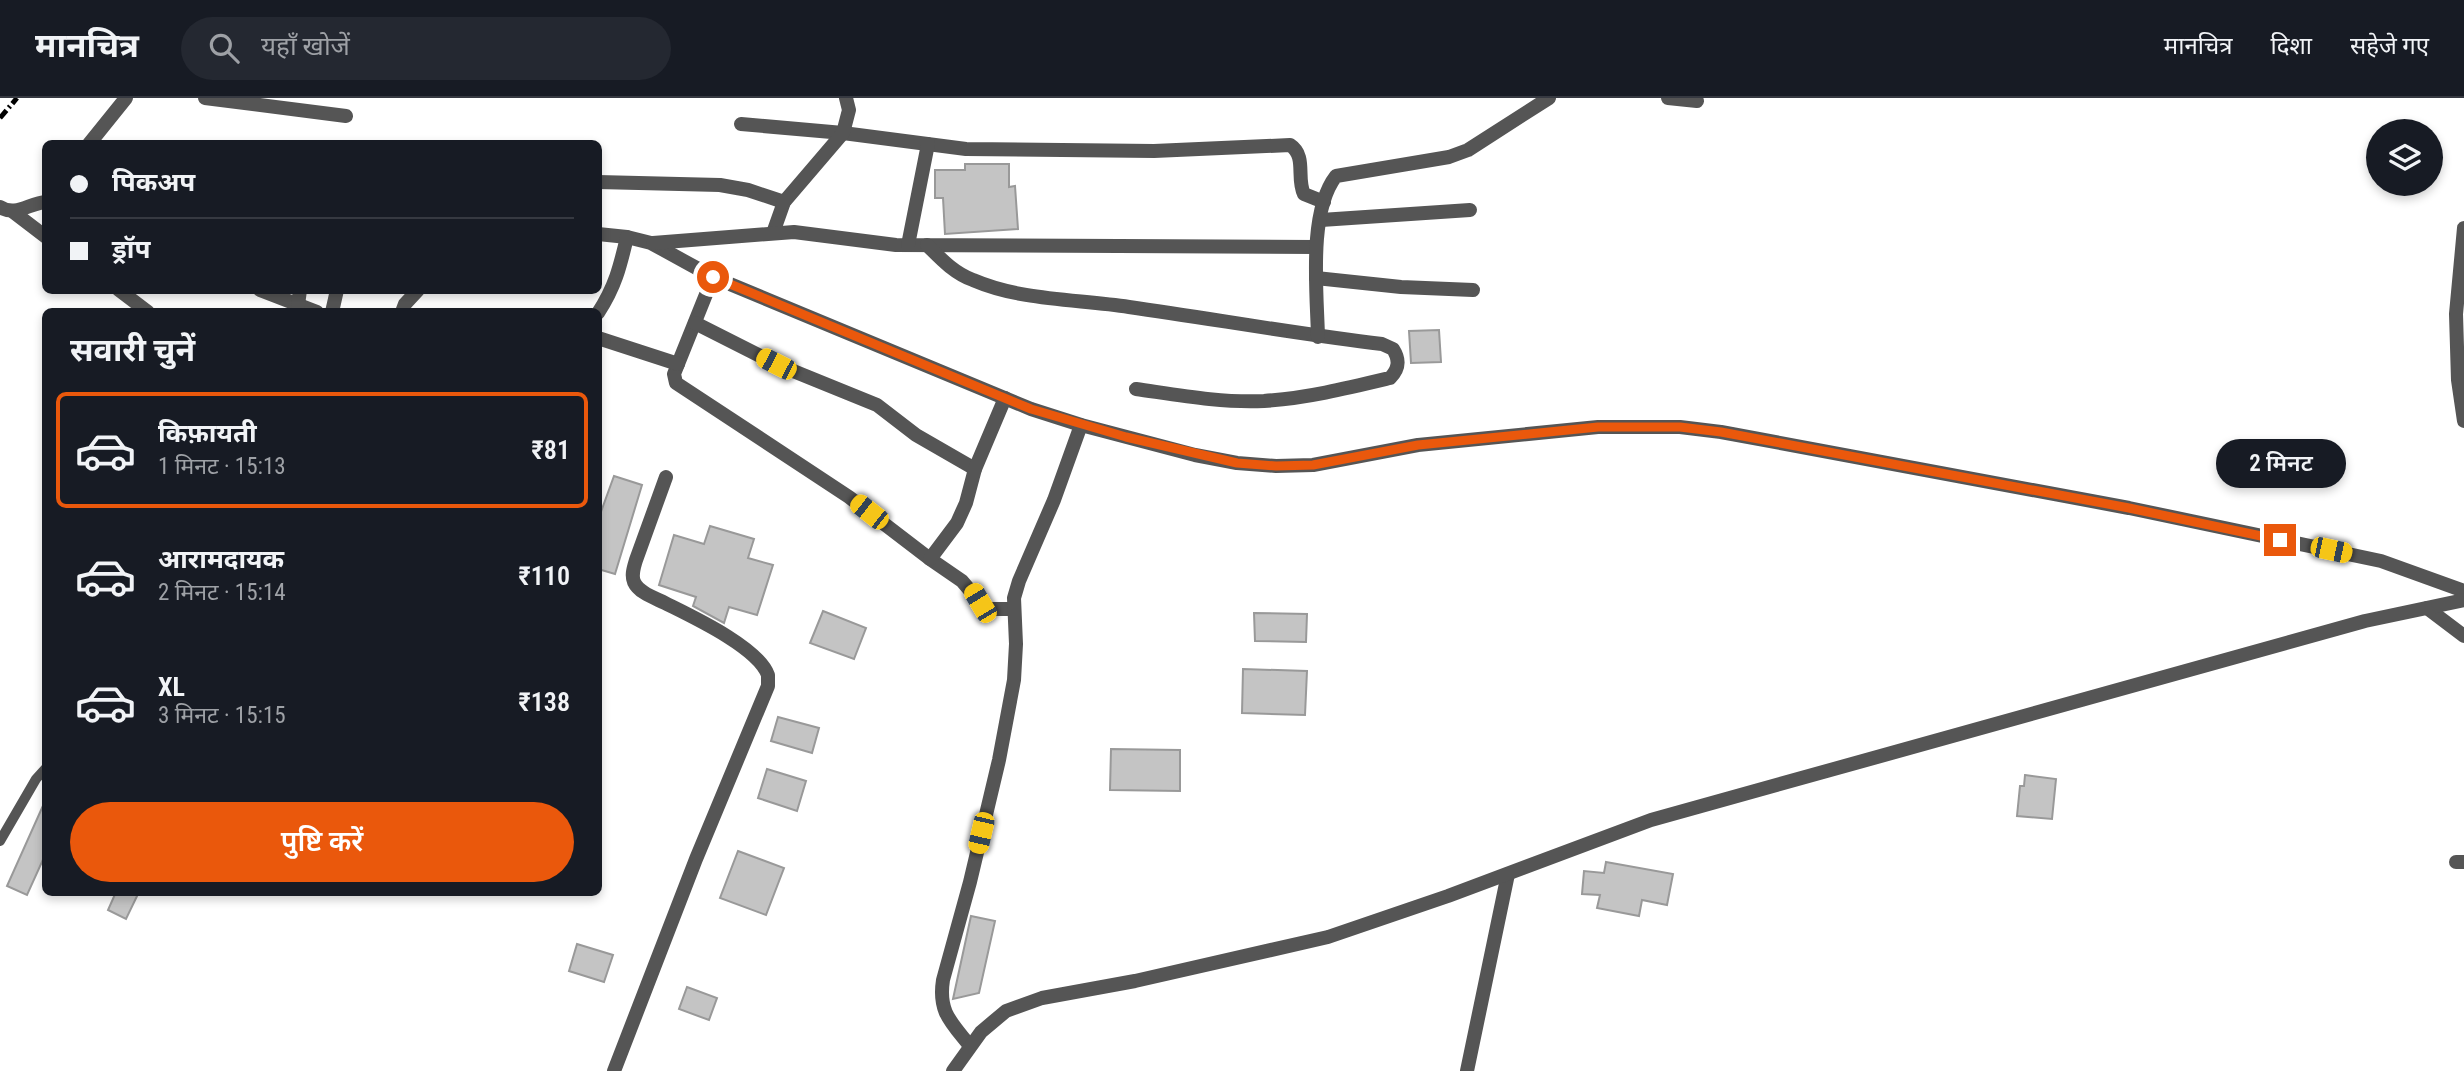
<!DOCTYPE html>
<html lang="hi">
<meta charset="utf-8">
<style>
:root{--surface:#171b24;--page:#242831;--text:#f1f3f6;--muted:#9ea1a6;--line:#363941;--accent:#ea580c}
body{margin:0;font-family:"Roboto Condensed","Noto Sans Devanagari",sans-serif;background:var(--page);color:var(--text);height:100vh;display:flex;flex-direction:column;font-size:26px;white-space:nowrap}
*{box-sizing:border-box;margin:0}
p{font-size:23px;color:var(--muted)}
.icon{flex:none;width:38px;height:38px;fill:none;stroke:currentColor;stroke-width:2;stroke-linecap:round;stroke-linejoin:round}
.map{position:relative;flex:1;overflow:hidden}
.panel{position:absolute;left:42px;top:210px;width:560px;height:588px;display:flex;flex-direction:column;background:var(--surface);border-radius:10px;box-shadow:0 4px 10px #0003}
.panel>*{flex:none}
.guide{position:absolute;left:42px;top:42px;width:560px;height:154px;border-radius:10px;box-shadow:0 4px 10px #0003;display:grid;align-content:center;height:154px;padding:0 28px;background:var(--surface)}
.buttons{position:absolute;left:2366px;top:21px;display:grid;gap:14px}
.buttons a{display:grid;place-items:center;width:77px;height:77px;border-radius:50%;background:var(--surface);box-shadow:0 4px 10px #0003;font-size:35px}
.end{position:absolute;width:32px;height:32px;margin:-16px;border:9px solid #ea580c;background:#fff;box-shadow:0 0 0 4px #fff}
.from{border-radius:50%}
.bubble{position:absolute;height:49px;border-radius:24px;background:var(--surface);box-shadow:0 4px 10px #0003;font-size:23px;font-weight:600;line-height:49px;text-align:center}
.car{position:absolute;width:21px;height:42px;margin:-21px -10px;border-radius:9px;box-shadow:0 0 5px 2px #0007;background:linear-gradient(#f5c518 24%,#345 0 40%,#f5c518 0 76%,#345 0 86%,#f5c518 0)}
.guide b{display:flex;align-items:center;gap:24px;height:66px;font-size:26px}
.guide b+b{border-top:2px solid var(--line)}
.guide i{width:18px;height:18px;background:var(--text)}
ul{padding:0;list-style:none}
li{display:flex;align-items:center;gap:21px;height:116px;margin:0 14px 10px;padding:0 14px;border:4px solid transparent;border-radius:10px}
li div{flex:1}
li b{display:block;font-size:26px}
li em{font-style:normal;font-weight:600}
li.selected{border-color:var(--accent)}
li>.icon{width:63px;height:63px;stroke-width:1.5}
h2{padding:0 28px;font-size:32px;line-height:84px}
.button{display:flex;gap:14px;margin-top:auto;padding:14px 28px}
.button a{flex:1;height:80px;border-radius:42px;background:var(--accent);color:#fff;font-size:28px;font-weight:600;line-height:80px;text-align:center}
header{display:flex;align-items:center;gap:42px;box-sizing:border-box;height:98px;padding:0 35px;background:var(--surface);border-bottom:2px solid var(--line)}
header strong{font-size:33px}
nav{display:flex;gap:38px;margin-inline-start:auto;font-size:24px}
.search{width:490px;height:63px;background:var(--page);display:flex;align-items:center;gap:18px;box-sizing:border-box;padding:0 24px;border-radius:38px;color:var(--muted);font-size:26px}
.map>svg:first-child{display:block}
.building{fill:#c4c4c4;stroke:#999;stroke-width:2}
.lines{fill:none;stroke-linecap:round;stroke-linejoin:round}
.service{stroke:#555;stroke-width:10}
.minor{stroke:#555;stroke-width:14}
.tertiary{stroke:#555;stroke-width:14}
.rail{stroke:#000;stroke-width:5;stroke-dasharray:10 3.5 2 3.5;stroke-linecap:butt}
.route{stroke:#ea580c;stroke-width:9}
</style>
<header>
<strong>मानचित्र</strong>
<div class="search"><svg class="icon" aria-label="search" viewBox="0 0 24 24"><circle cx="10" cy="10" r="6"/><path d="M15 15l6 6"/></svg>यहाँ खोजें</div>
<nav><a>मानचित्र</a><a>दिशा</a><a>सहेजे गए</a></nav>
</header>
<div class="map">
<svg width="2464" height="973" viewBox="0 0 2464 973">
<rect width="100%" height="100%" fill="#fff"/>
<g class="building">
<polygon points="965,66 1009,66 1009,89 1015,88 1018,131 945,136 943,100 935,100 935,72 965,72"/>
<polygon points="1439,232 1441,264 1411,265 1409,233"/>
<polygon points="614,378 642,387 615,476 598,471 598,422"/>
<polygon points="710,428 754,441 748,460 773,467 757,517 729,509 724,525 693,508 696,499 659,487 674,437 704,446"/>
<polygon points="823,513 866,530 854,561 810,545"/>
<polygon points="1254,515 1307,516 1306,544 1255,543"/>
<polygon points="1243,571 1307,573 1305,617 1242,615"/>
<polygon points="778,619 819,630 812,655 771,643"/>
<polygon points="1111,651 1180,652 1180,693 1110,692"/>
<polygon points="767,671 806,683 797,713 758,700"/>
<polygon points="2025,677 2056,681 2052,721 2017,718 2020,688 2024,688"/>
<polygon points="46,701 46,755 27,797 7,788"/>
<polygon points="738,753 784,770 766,817 720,800"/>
<polygon points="1606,764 1673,776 1667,807 1642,802 1639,818 1597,810 1600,797 1582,796 1584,773 1604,775"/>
<polygon points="116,794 139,794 126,821 108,812"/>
<polygon points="971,818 995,823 979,895 953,901"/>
<polygon points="577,846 613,857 604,884 569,873"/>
<polygon points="687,889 717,900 709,922 679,911"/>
</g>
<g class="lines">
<polyline class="service" points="0,743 36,681 46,670"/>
<g class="minor">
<polyline points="205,0 346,18"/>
<polyline points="1668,0 1697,3"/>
<path d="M741,26L843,35L966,51L1154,53L1290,47C1307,58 1296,80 1304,96L1324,104"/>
<polyline points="89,46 126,0"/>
<polyline points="598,84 720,87 748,92 784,104"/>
<path d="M0,109C16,119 29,105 46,104"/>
<polyline points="12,113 46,139"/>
<polyline points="1321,122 1470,112"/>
<polyline points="2464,130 2456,216 2458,282 2464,323"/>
<polyline points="773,135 784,104 843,35 849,12 846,0"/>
<polyline points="598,136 627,139 651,145 713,179 1031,311 1081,327 1195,357 1237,365 1276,368 1313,367 1418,347 1598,329 1680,329 1721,334 2129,410 2381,463 2464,493"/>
<polyline points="653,145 794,134 896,147 1315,149"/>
<polyline points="908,147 928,46"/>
<path d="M927,147C941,161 954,175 973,182C1022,203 1077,201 1129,209C1214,221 1297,236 1382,246L1393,251C1400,262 1399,271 1390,280C1348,290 1307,300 1264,303C1221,305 1178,297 1136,291"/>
<polyline points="713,179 678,266 674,276 676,285 849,399 930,461 962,483 984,509 990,511 1013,511"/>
<polyline points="1316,180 1401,189 1473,192"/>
<polyline points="119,192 148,214"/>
<polyline points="260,192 317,214"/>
<polyline points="298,207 300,192"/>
<polyline points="332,214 337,192"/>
<polyline points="402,214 405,206 418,192"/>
<path d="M598,215C615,189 620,169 627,139"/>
<polyline points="695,225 776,266 877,307 916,337 975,371"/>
<path d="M1318,239C1317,194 1308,114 1336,78L1449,59L1468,52L1549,0"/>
<polyline points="598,240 678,266"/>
<polyline points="930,461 957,425 966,405 975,371 1005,300"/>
<polyline points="2427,510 2464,538"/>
<polyline points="2456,764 2464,764"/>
<path d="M970,948C951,924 938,914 943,882L970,784L999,662L1014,582L1016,546L1014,500L1019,483L1054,402L1081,327"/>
<path d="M614,973L696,761L768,588C768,587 768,578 768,577C758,549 691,518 665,505C655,500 639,495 634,484C631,477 634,469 636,462L666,379"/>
<polyline points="1467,973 1508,776"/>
</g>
<polyline class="tertiary" points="953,973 981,934 1006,913 1042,900 1135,883 1328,839 1448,798 1651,722 2365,523 2464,502"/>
<polyline class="rail" points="0,20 17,0"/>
</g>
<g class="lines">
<polyline class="route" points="713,179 1031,311 1126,339 1237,365 1276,368 1313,367 1418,347 1598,329 1680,329 1721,334 2129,410 2280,442"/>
</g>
</svg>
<div class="buttons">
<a><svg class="icon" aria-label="layers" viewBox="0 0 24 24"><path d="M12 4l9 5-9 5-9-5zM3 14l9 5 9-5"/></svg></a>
</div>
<i class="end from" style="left:713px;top:179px"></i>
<i class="end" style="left:2280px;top:442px"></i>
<div class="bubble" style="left:2216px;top:341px;width:130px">2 मिनट</div>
<i class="car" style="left:776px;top:266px;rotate:297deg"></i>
<i class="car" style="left:869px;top:414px;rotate:308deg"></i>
<i class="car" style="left:2331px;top:452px;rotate:102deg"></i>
<i class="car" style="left:980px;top:505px;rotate:329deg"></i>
<i class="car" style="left:981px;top:735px;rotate:193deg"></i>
<div class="guide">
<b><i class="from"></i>पिकअप</b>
<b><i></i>ड्रॉप</b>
</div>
<section class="panel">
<h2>सवारी चुनें</h2>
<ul>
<li class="selected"><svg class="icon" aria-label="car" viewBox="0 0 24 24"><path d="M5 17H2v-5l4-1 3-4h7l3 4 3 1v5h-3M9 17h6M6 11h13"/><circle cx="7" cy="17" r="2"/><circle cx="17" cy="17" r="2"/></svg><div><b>किफ़ायती</b><p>1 मिनट · 15:13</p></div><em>₹81</em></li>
<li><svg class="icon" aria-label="car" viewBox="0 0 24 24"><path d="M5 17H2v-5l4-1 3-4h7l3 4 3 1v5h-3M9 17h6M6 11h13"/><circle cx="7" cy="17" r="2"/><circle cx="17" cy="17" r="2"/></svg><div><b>आरामदायक</b><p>2 मिनट · 15:14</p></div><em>₹110</em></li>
<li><svg class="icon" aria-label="car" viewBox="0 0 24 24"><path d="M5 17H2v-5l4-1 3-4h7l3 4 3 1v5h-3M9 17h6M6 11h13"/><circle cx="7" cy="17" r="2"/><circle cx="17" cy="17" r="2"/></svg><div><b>XL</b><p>3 मिनट · 15:15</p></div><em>₹138</em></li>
</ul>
<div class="button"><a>पुष्टि करें</a></div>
</section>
</div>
